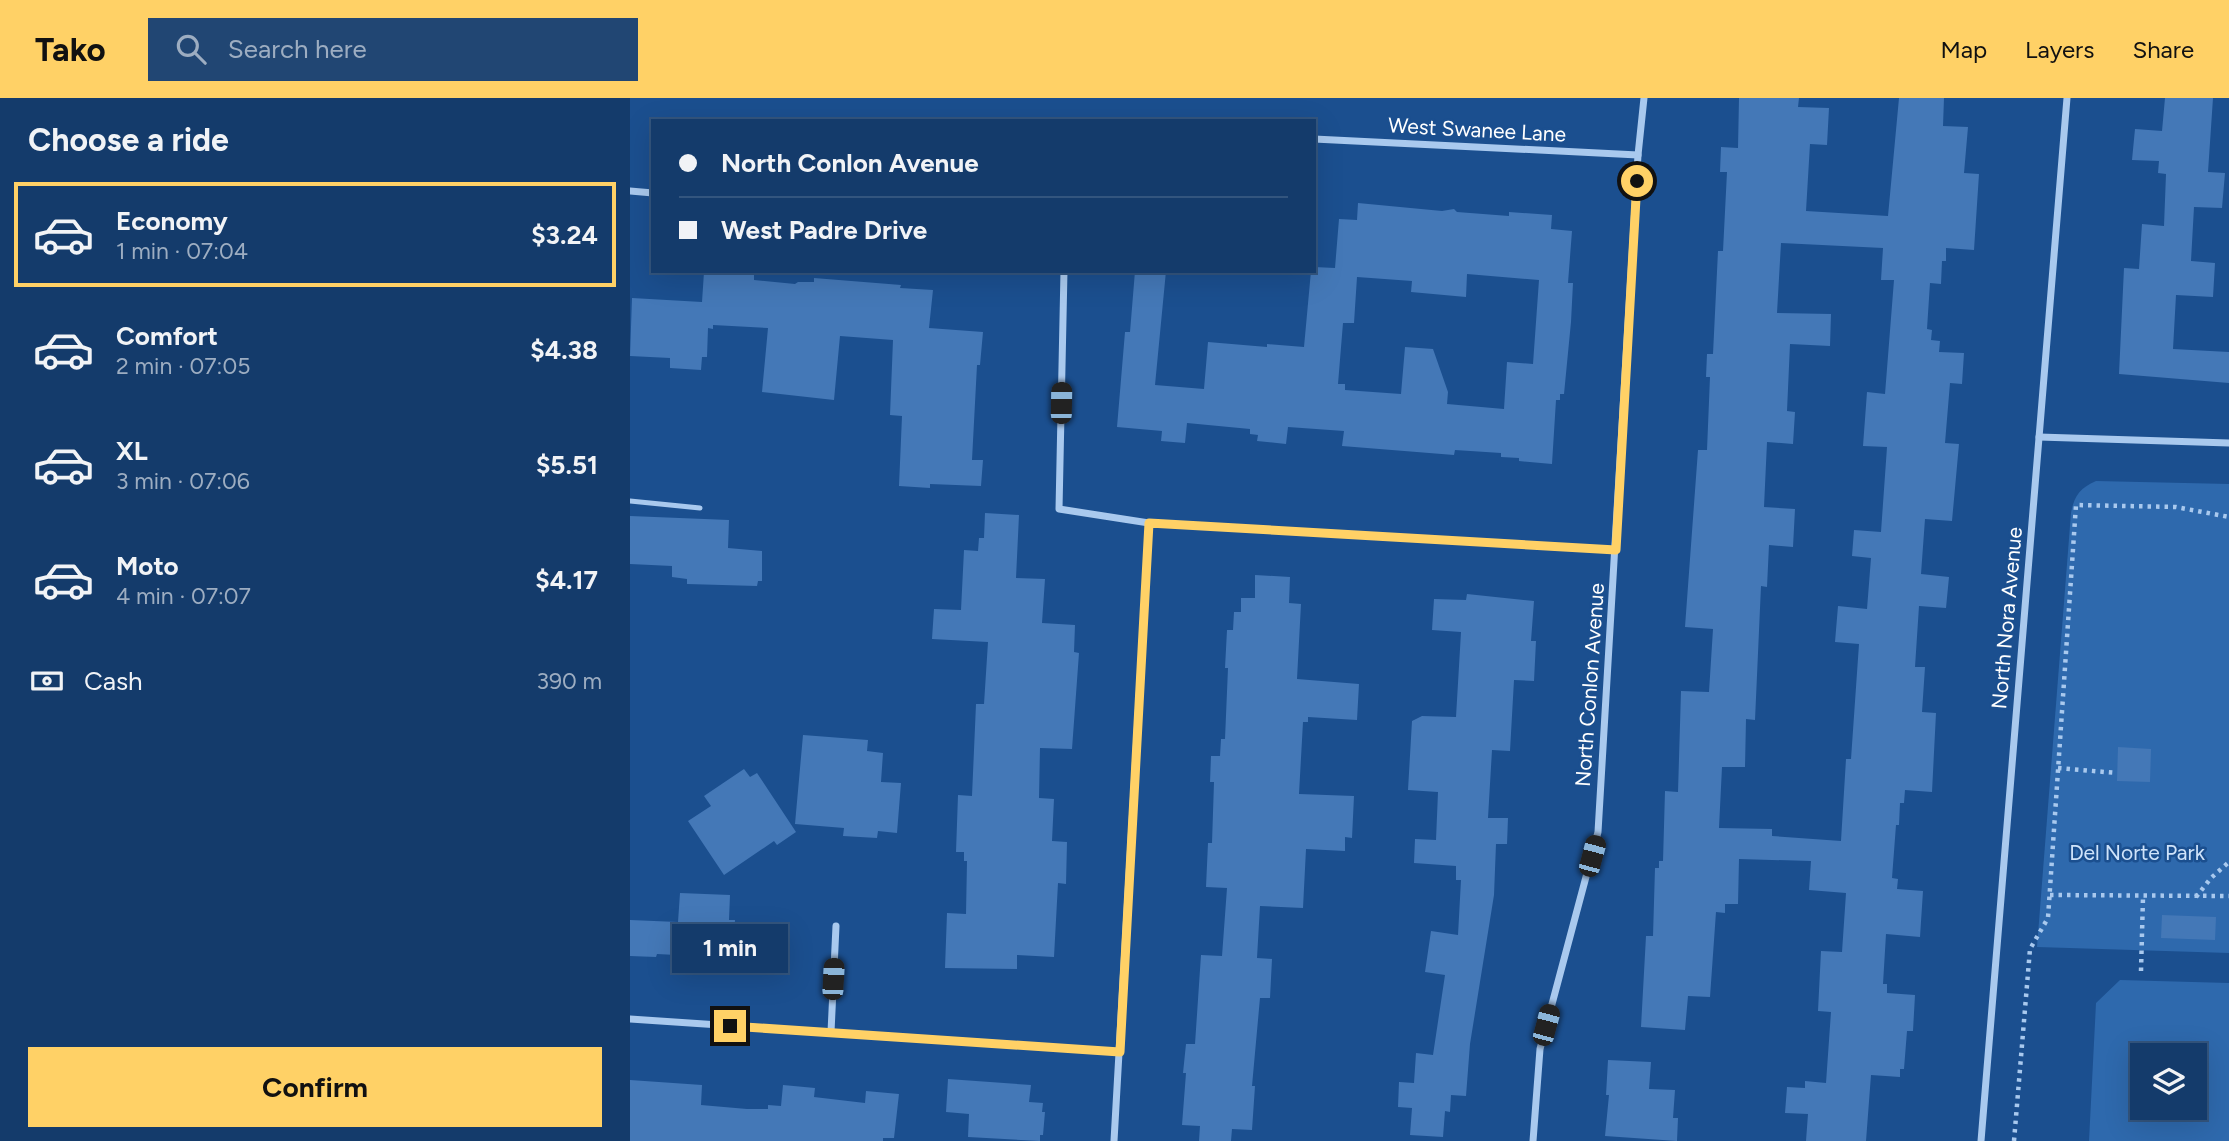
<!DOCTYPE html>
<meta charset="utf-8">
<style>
:root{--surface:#143b6b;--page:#214673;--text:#f1f3f6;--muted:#9dadc1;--line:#33557e;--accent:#ffd166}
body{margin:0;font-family:Figtree,sans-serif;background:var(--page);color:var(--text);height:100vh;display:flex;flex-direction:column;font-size:26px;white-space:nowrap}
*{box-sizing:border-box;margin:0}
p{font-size:23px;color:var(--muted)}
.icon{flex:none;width:38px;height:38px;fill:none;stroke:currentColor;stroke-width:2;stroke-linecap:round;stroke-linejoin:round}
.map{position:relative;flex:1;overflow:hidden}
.side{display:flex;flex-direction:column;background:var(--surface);width:630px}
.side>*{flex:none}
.hud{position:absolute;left:21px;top:21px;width:665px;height:154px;border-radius:0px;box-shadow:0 7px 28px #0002,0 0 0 2px var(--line);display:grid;align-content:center;height:154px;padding:0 28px;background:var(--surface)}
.buttons{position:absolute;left:1500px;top:945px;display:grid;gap:14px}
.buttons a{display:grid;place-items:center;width:77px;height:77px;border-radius:0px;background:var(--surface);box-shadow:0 7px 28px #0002,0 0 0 2px var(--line);font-size:35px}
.end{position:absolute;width:32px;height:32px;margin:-16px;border:9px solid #ffd166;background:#111;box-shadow:0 0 0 4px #111}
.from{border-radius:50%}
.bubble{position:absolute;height:49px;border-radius:0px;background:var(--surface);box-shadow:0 7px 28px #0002,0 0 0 2px var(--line);font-size:23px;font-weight:700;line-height:49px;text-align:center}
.car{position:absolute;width:21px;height:42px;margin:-21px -10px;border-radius:9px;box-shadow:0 0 5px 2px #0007;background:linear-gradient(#222 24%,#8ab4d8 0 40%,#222 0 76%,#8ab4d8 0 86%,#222 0)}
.hud b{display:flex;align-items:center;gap:24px;height:66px;font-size:26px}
.hud b+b{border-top:2px solid var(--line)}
.hud i{width:18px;height:18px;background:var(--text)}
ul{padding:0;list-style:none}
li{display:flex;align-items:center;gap:21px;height:105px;margin:0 14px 10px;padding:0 14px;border:4px solid transparent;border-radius:0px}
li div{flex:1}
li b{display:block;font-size:26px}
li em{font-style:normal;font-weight:700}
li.selected{border-color:var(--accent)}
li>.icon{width:63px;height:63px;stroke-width:1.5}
h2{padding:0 28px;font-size:32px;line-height:84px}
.pay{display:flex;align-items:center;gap:18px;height:77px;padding:0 28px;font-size:26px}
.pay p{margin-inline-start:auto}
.primary-button{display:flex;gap:14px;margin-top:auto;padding:14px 28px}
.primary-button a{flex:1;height:80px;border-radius:0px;background:var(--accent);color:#111;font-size:28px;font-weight:700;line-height:80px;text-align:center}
header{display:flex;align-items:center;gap:42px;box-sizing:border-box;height:98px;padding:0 35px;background:var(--accent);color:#111}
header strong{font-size:33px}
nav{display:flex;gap:38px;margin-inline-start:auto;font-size:24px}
.search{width:490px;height:63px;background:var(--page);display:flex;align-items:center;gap:18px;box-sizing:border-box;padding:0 24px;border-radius:0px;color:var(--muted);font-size:26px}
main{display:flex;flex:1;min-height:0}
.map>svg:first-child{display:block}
.green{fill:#2e69ad;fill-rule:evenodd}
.building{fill:#4478b7;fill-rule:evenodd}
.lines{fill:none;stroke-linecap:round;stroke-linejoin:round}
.path{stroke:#a9c9ee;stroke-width:4.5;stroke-dasharray:3.5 5;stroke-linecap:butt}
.service{stroke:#a9c9ee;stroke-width:5}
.minor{stroke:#a9c9ee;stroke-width:7}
.route{stroke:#ffd166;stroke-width:9}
.labels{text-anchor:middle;stroke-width:5;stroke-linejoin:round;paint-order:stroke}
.street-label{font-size:21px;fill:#fff;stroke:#1b4f8f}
.park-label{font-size:21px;fill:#cfe3fa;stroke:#1b4f8f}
</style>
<header>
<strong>Tako</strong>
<div class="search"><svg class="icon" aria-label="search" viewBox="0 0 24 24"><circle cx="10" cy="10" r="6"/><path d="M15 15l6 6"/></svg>Search here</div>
<nav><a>Map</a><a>Layers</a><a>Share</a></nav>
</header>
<main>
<section class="side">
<h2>Choose a ride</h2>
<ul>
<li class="selected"><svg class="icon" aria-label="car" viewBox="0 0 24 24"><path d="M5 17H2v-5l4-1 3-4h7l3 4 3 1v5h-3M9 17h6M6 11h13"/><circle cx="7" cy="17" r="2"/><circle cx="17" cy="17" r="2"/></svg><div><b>Economy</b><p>1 min · 07:04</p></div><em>$3.24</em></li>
<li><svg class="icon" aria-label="car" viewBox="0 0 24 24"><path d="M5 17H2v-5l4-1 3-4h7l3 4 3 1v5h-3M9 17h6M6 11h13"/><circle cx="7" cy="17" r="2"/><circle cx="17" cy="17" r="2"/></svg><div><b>Comfort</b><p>2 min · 07:05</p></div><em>$4.38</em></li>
<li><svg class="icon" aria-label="car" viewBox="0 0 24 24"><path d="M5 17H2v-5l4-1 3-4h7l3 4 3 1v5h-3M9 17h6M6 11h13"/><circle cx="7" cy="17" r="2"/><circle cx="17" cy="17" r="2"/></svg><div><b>XL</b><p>3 min · 07:06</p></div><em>$5.51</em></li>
<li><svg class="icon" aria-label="car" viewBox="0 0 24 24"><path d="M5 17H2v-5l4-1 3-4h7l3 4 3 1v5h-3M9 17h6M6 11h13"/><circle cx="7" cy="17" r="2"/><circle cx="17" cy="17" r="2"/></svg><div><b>Moto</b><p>4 min · 07:07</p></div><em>$4.17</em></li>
</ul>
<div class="pay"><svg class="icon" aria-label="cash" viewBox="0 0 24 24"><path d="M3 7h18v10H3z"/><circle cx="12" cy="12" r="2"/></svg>Cash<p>390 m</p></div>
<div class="primary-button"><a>Confirm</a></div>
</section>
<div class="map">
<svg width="1599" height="1043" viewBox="0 0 1599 1043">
<rect width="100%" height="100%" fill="#1b4f8f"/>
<g class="green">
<path d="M1466,383L1599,386V855L1407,849L1441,415C1444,398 1450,390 1466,383Z"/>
<path d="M1490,882L1599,885V1043H1459L1466,905ZM1512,957H1564V1010H1512Z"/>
</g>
<g class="building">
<path d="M1109,0H1169L1168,9L1199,10L1197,47L1180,46L1176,113L1258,118L1269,0H1314L1313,28L1338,29L1334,75L1349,76L1344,152L1316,150V163H1312L1311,186L1300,185L1297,231L1302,232L1301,242L1310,243L1309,254L1334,255L1332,286L1320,285L1315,345L1329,346L1322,423L1295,421L1291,476L1319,479L1316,510L1289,508L1285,569H1295L1292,614L1306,615L1302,694L1275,692L1274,705H1270L1269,727H1266L1262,780L1268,781L1267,791L1293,793L1290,839L1256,836L1253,886H1257V895L1285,897L1283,933H1277L1274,971H1270V979L1241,977L1236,1043H1176L1178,1016L1155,1015L1157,989L1175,990V983L1196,985L1201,914L1188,913L1191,853L1212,854L1216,795L1179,792L1181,763L1109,761L1108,806H1095V815L1086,814L1080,899L1058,898L1055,932L1011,929L1016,838H1023L1025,770H1029V763H1033L1035,693L1048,694L1051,593L1079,594L1083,531L1055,529L1068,352H1077L1080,279H1076L1077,256H1083L1088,153H1093L1097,74H1090L1091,49L1108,50ZM1151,145L1253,150L1251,182H1264L1255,296L1237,294L1233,348L1257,349L1251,434L1224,432L1222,458L1241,460L1237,511L1208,508L1205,544L1229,546L1221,661H1216L1211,743L1142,738V731L1089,730L1092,669H1115L1116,621L1125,622L1131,488L1137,489L1139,447L1163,449L1165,411L1134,409L1137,344L1163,346L1165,314L1157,313L1160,246L1200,248L1201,216L1147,215Z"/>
<polygon points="1535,0 1583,0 1578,74 1595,75 1592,110 1564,109 1561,163 1585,165 1583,199 1546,197 1543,251 1599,254 1599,285 1489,276 1494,170 1509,171 1512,126 1534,128 1536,76 1528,75 1529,63 1502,62 1505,31 1532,33"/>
<path d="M728,105L812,113L824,111L827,114L879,118V114L922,117L921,131L942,133L938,185H943L941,224L934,296H930V302H926L922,366L889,363V360L871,359V355L825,352L824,357L712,348L714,333L658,329L656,346L627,343L628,337L620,336V331L557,325L555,345L531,343L532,333L487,329L495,234H500L505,173H536L525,287L574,291L578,244L637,249V246L674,249L681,173H684V169L705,170L709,121L727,122ZM837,176L909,182L903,266L877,264L874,311L817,306L818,294L803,251L775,249L771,296L715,292V286H708L713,225H724L727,179L782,183L781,194L836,199Z"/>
<polygon points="74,174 124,177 124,182 165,186 168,184 184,184 184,180 271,187 270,190 303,192 299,230 353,234 350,267 347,267 342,362 353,362 351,388 300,386 300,390 269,388 272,318 260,317 263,242 210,238 204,302 132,294 138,230 83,227 83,231 78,230 77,259 72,259 71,272 40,270 40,260 0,258 2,200 72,204"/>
<polygon points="355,415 389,417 386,480 415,481 412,525 445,527 444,554 449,555 442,651 410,650 409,700 424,701 422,743 437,744 436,786 428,785 424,859 387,857 387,871 315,870 317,815 336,816 337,763 334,763 334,754 326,754 328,697 342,698 346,606 354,606 358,544 302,541 304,511 331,512 334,452 348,453 349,440 354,440"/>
<polygon points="0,418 99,422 98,450 132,453 132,483 128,483 127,488 57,486 57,481 42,479 42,468 0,466"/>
<polygon points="625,477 660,479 659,505 671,506 667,581 729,586 727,622 678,619 678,624 673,624 669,696 724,698 722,740 715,739 715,753 676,751 673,810 630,808 627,860 642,861 640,900 630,900 622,988 625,988 622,1032 602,1031 601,1043 569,1043 570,1028 552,1027 556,975 553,975 556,946 565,946 571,857 592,858 597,790 576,789 578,745 582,745 584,684 580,684 581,658 590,658 591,641 595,641 598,570 595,570 597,532 603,532 604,514 611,514 611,500 625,500"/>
<polygon points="837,496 904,503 901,543 906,543 904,583 884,582 880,653 862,652 858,720 878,720 877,746 866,746 864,797 840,946 836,998 821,997 820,1014 815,1013 813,1039 780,1037 782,1010 768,1009 769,984 784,985 786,955 803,957 815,877 795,874 801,833 828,837 831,782 826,782 826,768 784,765 785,741 806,742 808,694 778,692 782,623 792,618 826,619 831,534 802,532 804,501 836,502"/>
<polygon points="173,637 238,642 237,653 253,655 251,684 271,685 267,735 248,733 247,740 213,738 214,730 165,726"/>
<polygon points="1488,649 1521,651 1520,684 1487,683"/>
<polygon points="114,671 120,679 127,675 166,734 147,747 144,743 94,777 58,723 81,708 74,698"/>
<polygon points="50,795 100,797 99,822 105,822 103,860 27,856 26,859 0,858 0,822 48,824"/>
<polygon points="1532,817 1586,819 1585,842 1531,840"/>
<polygon points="978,962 1021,964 1019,991 1045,992 1043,1020 1048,1020 1047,1043 975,1038 979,997 976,997"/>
<polygon points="318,981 401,987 399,1004 413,1005 412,1014 415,1014 413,1037 410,1037 410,1043 338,1039 339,1016 316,1014"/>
<polygon points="0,982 72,987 71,1007 117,1011 138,1011 138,1007 151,1008 153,987 185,990 184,999 235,1005 236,993 269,996 264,1040 253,1040 253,1043 0,1043"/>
</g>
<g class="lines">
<g class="path">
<polyline points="1428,670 1487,675"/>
<polyline points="1420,797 1599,798"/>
<polyline points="1566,799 1581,780 1599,764"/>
<polyline points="1511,873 1513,799"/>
<polyline points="1384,1043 1400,851 1418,820 1446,407 1546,409 1599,419"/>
</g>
<polyline class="service" points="0,403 70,410"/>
<g class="minor">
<polyline points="684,41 1008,57"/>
<polyline points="0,93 23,95"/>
<polyline points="434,173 429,411 519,425 986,452"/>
<polyline points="1409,339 1599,345"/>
<polyline points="0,921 490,954"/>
<polyline points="201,934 206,828"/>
<polyline points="484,1043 519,425"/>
<polyline points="903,1043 910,951 968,734 1008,57 1014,0"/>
<polyline points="1351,1043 1437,0"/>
</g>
</g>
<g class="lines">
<polyline class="route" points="100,928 490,954 519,425 986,452 1007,83"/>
</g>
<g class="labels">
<g class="street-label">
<text transform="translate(847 32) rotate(3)" y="7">West Swanee Lane</text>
<text transform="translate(1377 520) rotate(-85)" y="7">North Nora Avenue</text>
<text transform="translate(960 587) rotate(-86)" y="7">North Conlon Avenue</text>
</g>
<g class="park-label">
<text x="1507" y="762">Del Norte Park</text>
</g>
</g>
</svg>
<div class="buttons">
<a><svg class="icon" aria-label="layers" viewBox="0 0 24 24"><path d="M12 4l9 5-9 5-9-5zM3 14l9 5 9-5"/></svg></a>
</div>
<i class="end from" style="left:1007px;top:83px"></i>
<i class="end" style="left:100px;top:928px"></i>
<div class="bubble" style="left:42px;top:826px;width:116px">1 min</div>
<i class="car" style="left:431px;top:305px;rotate:1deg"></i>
<i class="car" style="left:962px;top:758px;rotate:15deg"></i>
<i class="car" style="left:203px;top:881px;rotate:3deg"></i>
<i class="car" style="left:916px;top:927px;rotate:15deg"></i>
<div class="hud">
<b><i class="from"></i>North Conlon Avenue</b>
<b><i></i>West Padre Drive</b>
</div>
</div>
</main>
